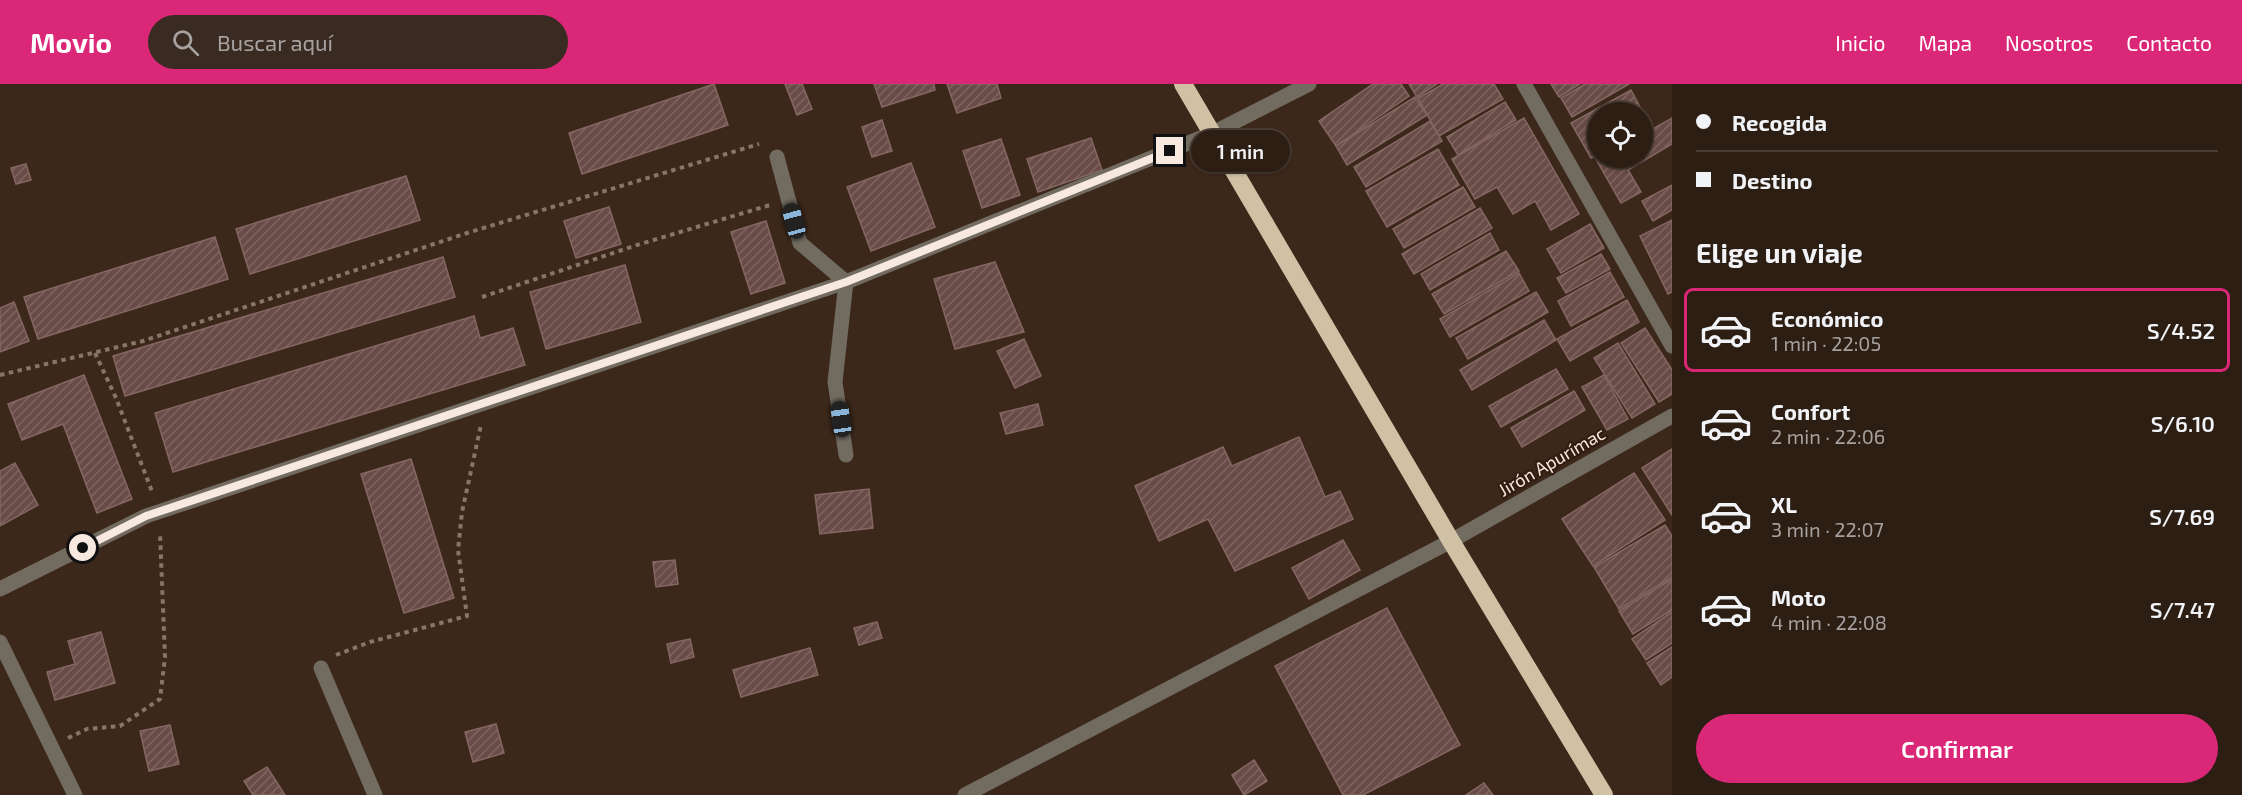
<!DOCTYPE html>
<html lang="es">
<meta charset="utf-8">
<style>
:root{--surface:#2d1e14;--page:#392b22;--text:#f1f3f6;--muted:#a7a2a0;--line:#483c34;--accent:#db2777}
body{margin:0;font-family:"Exo 2",sans-serif;background:var(--page);color:var(--text);height:100vh;display:flex;flex-direction:column;font-size:22px;white-space:nowrap}
*{box-sizing:border-box;margin:0}
p{font-size:20px;color:var(--muted)}
.icon{flex:none;width:33px;height:33px;fill:none;stroke:currentColor;stroke-width:2;stroke-linecap:round;stroke-linejoin:round}
.map{position:relative;flex:1;overflow:hidden}
.panel{display:flex;flex-direction:column;background:var(--surface);width:570px}
.panel>*{flex:none}
.hud{display:grid;align-content:center;height:132px;padding:0 24px;background:var(--surface)}
.fabs{position:absolute;left:1587px;top:18px;display:grid;gap:12px}
.fabs a{display:grid;place-items:center;width:66px;height:66px;border-radius:50%;background:var(--surface);box-shadow:0 2px 4px #0004,0 0 0 2px var(--line);font-size:30px}
.end{position:absolute;width:27px;height:27px;margin:-14px;border:8px solid #f7e9e0;background:#111;box-shadow:0 0 0 3px #111}
.from{border-radius:50%}
.bubble{position:absolute;height:42px;border-radius:21px;background:var(--surface);box-shadow:0 2px 4px #0004,0 0 0 2px var(--line);font-size:20px;font-weight:600;line-height:42px;text-align:center}
.car{position:absolute;width:18px;height:36px;margin:-18px -9px;border-radius:8px;box-shadow:0 0 4px 2px #0007;background:linear-gradient(#222 24%,#8ab4d8 0 40%,#222 0 76%,#8ab4d8 0 86%,#222 0)}
.hud b{display:flex;align-items:center;gap:21px;height:57px;font-size:22px}
.hud b+b{border-top:2px solid var(--line)}
.hud i{width:15px;height:15px;background:var(--text)}
ul{padding:0;list-style:none}
li{display:flex;align-items:center;gap:18px;height:84px;margin:0 12px 9px;padding:0 12px;border:3px solid transparent;border-radius:9px}
li div{flex:1}
li b{display:block;font-size:22px}
li em{font-style:normal;font-weight:600}
li.current{border-color:var(--accent)}
li>.icon{width:54px;height:54px;stroke-width:1.5}
h2{padding:0 24px;font-size:27px;line-height:72px}
.cta{display:flex;gap:12px;margin-top:auto;padding:12px 24px}
.cta a{flex:1;height:69px;border-radius:36px;background:var(--accent);color:#fff;font-size:24px;font-weight:600;line-height:69px;text-align:center}
header{display:flex;align-items:center;gap:36px;box-sizing:border-box;height:84px;padding:0 30px;background:var(--accent);color:#fff}
header strong{font-size:28px}
nav{display:flex;gap:33px;margin-inline-start:auto;font-size:21px}
.search{width:420px;height:54px;background:var(--page);display:flex;align-items:center;gap:15px;box-sizing:border-box;padding:0 21px;border-radius:33px;color:var(--muted);font-size:22px}
main{display:flex;flex:1;min-height:0}
.map>svg:first-child{display:block}
.building{fill:url(#building-hatch);stroke:#846762;stroke-width:1.5}
.lines{fill:none;stroke-linecap:round;stroke-linejoin:round}
.path{stroke:#877569;stroke-width:4;stroke-dasharray:4.5 4.5;stroke-linecap:butt}
.minor{stroke:#716b60;stroke-width:15}
.highway{stroke:#d0c0a4;stroke-width:18}
.route{stroke:#f7e9e0;stroke-width:8}
.labels{text-anchor:middle;stroke-width:4.5;stroke-linejoin:round;paint-order:stroke}
.street-label{font-size:18px;fill:#f7e9e0;stroke:#321e10}
</style>
<header>
<strong>Movio</strong>
<div class="search"><svg class="icon" aria-label="search" viewBox="0 0 24 24"><circle cx="10" cy="10" r="6"/><path d="M15 15l6 6"/></svg>Buscar aquí</div>
<nav><a>Inicio</a><a>Mapa</a><a>Nosotros</a><a>Contacto</a></nav>
</header>
<main>
<div class="map">
<svg width="1672" height="711" viewBox="0 0 1672 711">
<defs>
<pattern id="building-hatch" width="6" height="6" patternUnits="userSpaceOnUse" patternTransform="scale(1.5)"><rect width="6" height="6" fill="#694b47"/><path d="M-1 1l2-2M0 6l6-6M5 7l2-2" fill="none" stroke="#7f6561"/></pattern>
</defs>
<rect width="100%" height="100%" fill="#3c281a"/>
<g class="building">
<polygon points="714,0 728,41 582,90 569,49"/>
<polygon points="785,0 802,0 812,25 797,31"/>
<polygon points="874,0 934,0 935,6 882,23"/>
<polygon points="947,0 997,0 1001,14 957,29"/>
<polygon points="1373,0 1401,0 1409,12 1336,62 1319,37"/>
<polygon points="1409,0 1437,0 1417,13"/>
<polygon points="1443,0 1494,0 1503,15 1439,52 1418,14"/>
<polygon points="1551,0 1580,0 1559,13"/>
<polygon points="1585,0 1629,0 1572,33 1561,14"/>
<polygon points="1631,6 1650,42 1642,46 1642,28 1598,28 1598,71 1591,74 1571,39"/>
<polygon points="1415,13 1427,31 1347,81 1336,62"/>
<polygon points="1505,18 1516,36 1458,71 1447,53"/>
<polygon points="1524,34 1579,130 1551,146 1535,117 1513,130 1497,103 1475,115 1452,75"/>
<polygon points="1672,34 1672,60 1628,86 1641,108 1621,119 1597,77 1603,74 1642,74 1642,51"/>
<polygon points="882,36 892,67 872,73 862,43"/>
<polygon points="1430,37 1442,57 1366,103 1354,83"/>
<polygon points="1091,54 1102,86 1038,108 1027,75"/>
<polygon points="1001,55 1020,111 982,124 963,67"/>
<polygon points="1438,65 1459,101 1387,143 1366,107"/>
<polygon points="911,79 935,143 871,167 847,103"/>
<polygon points="26,80 31,96 16,100 11,84"/>
<polygon points="406,92 420,136 250,190 236,145"/>
<polygon points="1672,101 1672,126 1653,137 1642,117"/>
<polygon points="1463,103 1475,123 1404,164 1393,145"/>
<polygon points="609,123 621,160 576,174 564,137"/>
<polygon points="1480,124 1492,144 1414,190 1402,170"/>
<polygon points="1672,136 1672,208 1668,210 1640,152"/>
<polygon points="766,137 785,199 751,210 731,148"/>
<polygon points="1590,140 1604,164 1561,189 1547,165"/>
<polygon points="1490,149 1499,166 1430,206 1421,190"/>
<polygon points="215,153 228,195 38,255 24,213"/>
<polygon points="1506,167 1519,187 1444,230 1432,210"/>
<polygon points="1601,170 1610,185 1566,209 1557,194"/>
<polygon points="443,173 455,213 125,312 113,272"/>
<polygon points="995,178 1024,248 955,265 934,195"/>
<polygon points="625,181 641,238 546,265 530,208"/>
<polygon points="1610,188 1624,213 1571,242 1558,217"/>
<polygon points="1519,189 1529,207 1450,253 1440,235"/>
<polygon points="1536,208 1548,228 1468,275 1456,254"/>
<polygon points="1627,216 1639,238 1570,277 1557,255"/>
<polygon points="14,218 29,257 0,268 0,224"/>
<polygon points="474,232 480,254 513,244 525,281 173,388 155,329"/>
<polygon points="1544,236 1556,256 1472,306 1460,286"/>
<polygon points="1645,244 1672,286 1672,310 1659,318 1621,259"/>
<polygon points="1024,255 1041,292 1015,304 997,267"/>
<polygon points="1618,259 1655,320 1632,334 1594,274"/>
<polygon points="1556,285 1568,305 1501,343 1489,322"/>
<polygon points="84,291 132,415 97,429 63,340 22,356 8,320"/>
<polygon points="1604,291 1628,335 1607,346 1582,303"/>
<polygon points="1574,307 1585,326 1522,363 1511,344"/>
<polygon points="1038,320 1043,341 1006,350 1000,329"/>
<polygon points="1299,353 1325,413 1340,407 1353,435 1235,487 1208,435 1159,457 1135,402 1223,363 1232,382"/>
<polygon points="1672,365 1672,431 1642,384"/>
<polygon points="411,375 454,514 404,529 361,390"/>
<polygon points="15,379 38,421 0,442 0,387"/>
<polygon points="1634,389 1665,436 1593,482 1562,435"/>
<polygon points="869,405 873,444 820,450 815,411"/>
<polygon points="1665,441 1672,452 1672,493 1619,525 1594,483"/>
<polygon points="1343,456 1360,486 1309,515 1292,484"/>
<polygon points="675,476 678,500 656,503 653,478"/>
<polygon points="1672,495 1672,526 1633,550 1619,527"/>
<polygon points="1387,524 1460,661 1363,711 1343,711 1275,582"/>
<polygon points="1672,528 1672,559 1646,576 1632,555"/>
<polygon points="877,538 882,554 859,561 854,544"/>
<polygon points="101,548 115,599 55,616 47,588 75,580 68,557"/>
<polygon points="690,555 694,573 671,579 667,560"/>
<polygon points="1672,563 1672,593 1661,601 1647,579"/>
<polygon points="810,564 818,591 741,613 733,586"/>
<polygon points="496,640 504,669 473,678 465,648"/>
<polygon points="170,641 179,680 149,687 140,647"/>
<polygon points="1254,676 1267,697 1244,711 1232,691"/>
<polygon points="267,683 285,711 253,711 244,697"/>
<polygon points="1484,699 1493,711 1466,711"/>
</g>
<g class="lines">
<g class="path">
<polyline points="482,213 637,161 770,121"/>
<polyline points="95,269 116,314 153,410"/>
<polyline points="0,291 143,257 467,149 759,60"/>
<polyline points="336,571 370,558 467,532 458,466 462,428 481,341"/>
<polyline points="68,654 87,645 120,642 160,615 165,573 160,449"/>
</g>
<g class="minor">
<polyline points="1524,0 1672,262"/>
<polyline points="777,73 800,159 846,198 835,298 846,371"/>
<polyline points="0,505 146,432 846,198 1213,49 1309,0"/>
<polyline points="0,558 75,711"/>
<polyline points="321,584 375,711"/>
<polyline points="965,711 1451,457 1672,332"/>
</g>
<polyline class="highway" points="1183,0 1451,457 1604,711"/>
</g>
<g class="lines">
<polyline class="route" points="83,464 146,432 846,198 1170,67"/>
</g>
<g class="labels">
<g class="street-label">
<text transform="translate(1552 378) rotate(-30)" y="6">Jirón Apurímac</text>
</g>
</g>
</svg>
<div class="fabs">
<a><svg class="icon" aria-label="locate" viewBox="0 0 24 24"><circle cx="12" cy="12" r="6"/><path d="M12 2v4M12 18v4M2 12h4M18 12h4"/></svg></a>
</div>
<i class="end from" style="left:83px;top:464px"></i>
<i class="end" style="left:1170px;top:67px"></i>
<div class="bubble" style="left:1191px;top:46px;width:99px">1 min</div>
<i class="car" style="left:794px;top:137px;rotate:345deg"></i>
<i class="car" style="left:841px;top:335px;rotate:352deg"></i>
</div>
<section class="panel">
<div class="hud">
<b><i class="from"></i>Recogida</b>
<b><i></i>Destino</b>
</div>
<h2>Elige un viaje</h2>
<ul>
<li class="current"><svg class="icon" aria-label="car" viewBox="0 0 24 24"><path d="M5 17H2v-5l4-1 3-4h7l3 4 3 1v5h-3M9 17h6M6 11h13"/><circle cx="7" cy="17" r="2"/><circle cx="17" cy="17" r="2"/></svg><div><b>Económico</b><p>1 min · 22:05</p></div><em>S/4.52</em></li>
<li><svg class="icon" aria-label="car" viewBox="0 0 24 24"><path d="M5 17H2v-5l4-1 3-4h7l3 4 3 1v5h-3M9 17h6M6 11h13"/><circle cx="7" cy="17" r="2"/><circle cx="17" cy="17" r="2"/></svg><div><b>Confort</b><p>2 min · 22:06</p></div><em>S/6.10</em></li>
<li><svg class="icon" aria-label="car" viewBox="0 0 24 24"><path d="M5 17H2v-5l4-1 3-4h7l3 4 3 1v5h-3M9 17h6M6 11h13"/><circle cx="7" cy="17" r="2"/><circle cx="17" cy="17" r="2"/></svg><div><b>XL</b><p>3 min · 22:07</p></div><em>S/7.69</em></li>
<li><svg class="icon" aria-label="car" viewBox="0 0 24 24"><path d="M5 17H2v-5l4-1 3-4h7l3 4 3 1v5h-3M9 17h6M6 11h13"/><circle cx="7" cy="17" r="2"/><circle cx="17" cy="17" r="2"/></svg><div><b>Moto</b><p>4 min · 22:08</p></div><em>S/7.47</em></li>
</ul>
<div class="cta"><a>Confirmar</a></div>
</section>
</main>
